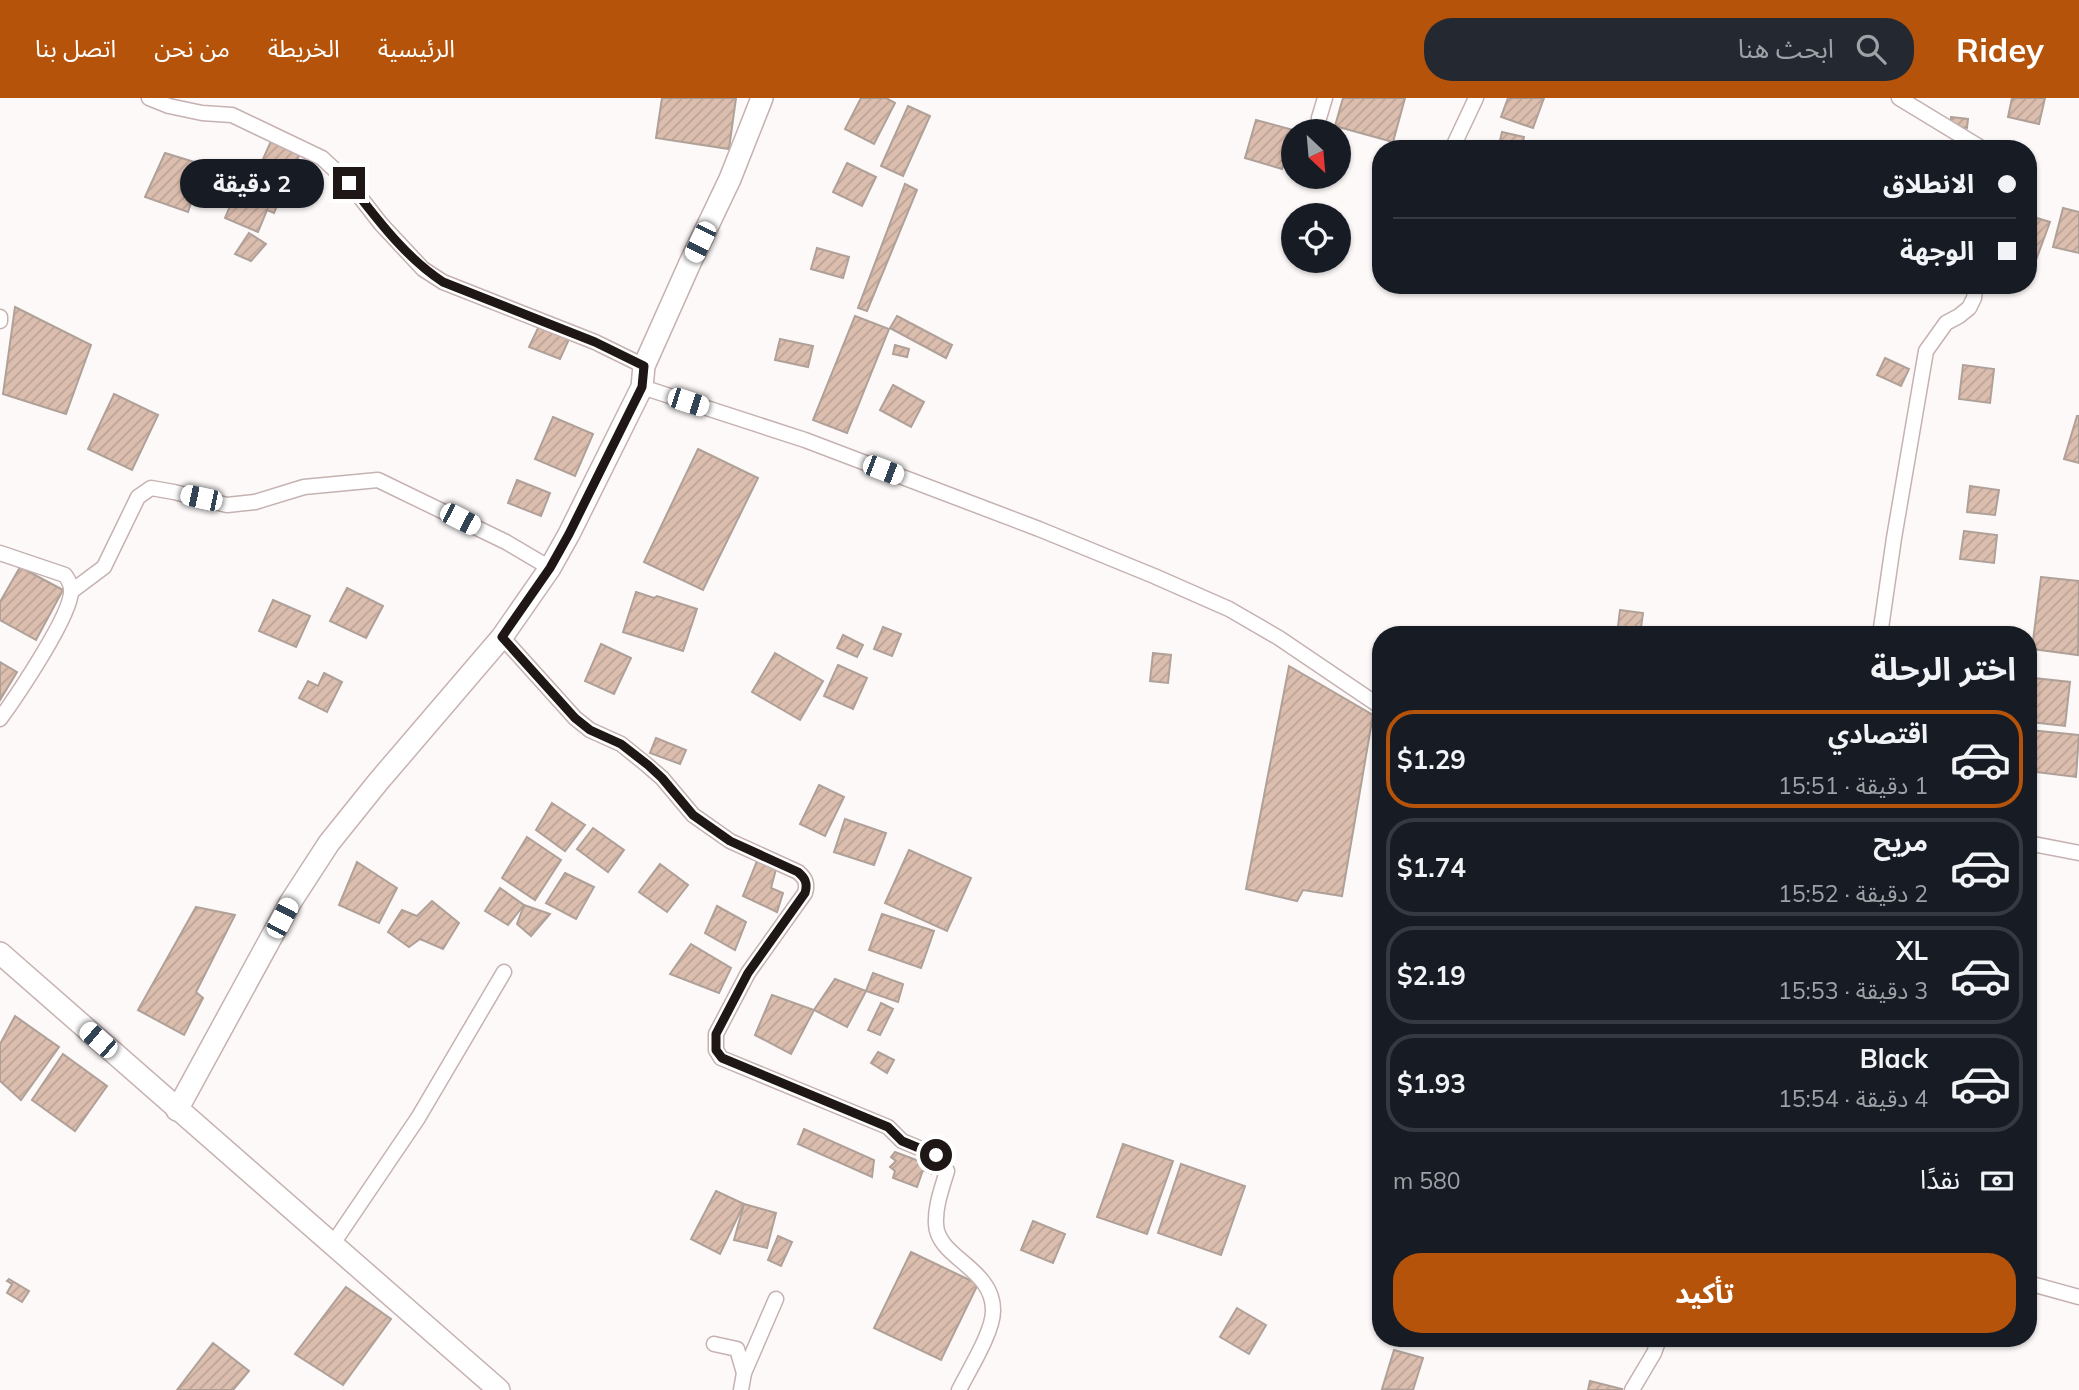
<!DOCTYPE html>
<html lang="ar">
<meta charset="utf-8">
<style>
:root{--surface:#171b24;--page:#242831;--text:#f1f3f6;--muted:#9ea1a6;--line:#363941;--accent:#b45309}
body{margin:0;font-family:Mulish,"Noto Sans Arabic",sans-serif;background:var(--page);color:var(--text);direction:rtl;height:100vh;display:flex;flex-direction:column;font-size:26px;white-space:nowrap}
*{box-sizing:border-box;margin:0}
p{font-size:23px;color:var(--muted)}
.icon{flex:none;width:38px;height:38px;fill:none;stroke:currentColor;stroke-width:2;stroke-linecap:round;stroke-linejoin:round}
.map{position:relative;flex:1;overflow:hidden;direction:ltr}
.details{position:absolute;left:1372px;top:528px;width:665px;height:721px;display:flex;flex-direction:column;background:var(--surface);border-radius:28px;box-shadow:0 2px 5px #0004;direction:rtl}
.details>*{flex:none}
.guide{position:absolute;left:1372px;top:42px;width:665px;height:154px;border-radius:28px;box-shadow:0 2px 5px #0004;direction:rtl;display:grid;align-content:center;height:154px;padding:0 21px;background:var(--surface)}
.needle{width:46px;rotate:154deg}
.fabs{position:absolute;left:1281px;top:21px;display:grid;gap:14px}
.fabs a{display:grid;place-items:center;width:70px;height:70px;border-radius:50%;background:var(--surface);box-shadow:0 2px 5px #0004;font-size:35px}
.end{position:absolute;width:32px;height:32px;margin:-16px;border:9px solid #1e1716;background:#fff;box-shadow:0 0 0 4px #fff}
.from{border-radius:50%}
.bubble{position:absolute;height:49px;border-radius:24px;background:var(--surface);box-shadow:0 2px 5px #0004;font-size:23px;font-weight:700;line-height:49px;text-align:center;direction:rtl}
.car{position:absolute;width:21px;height:42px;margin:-21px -10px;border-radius:9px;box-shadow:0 0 5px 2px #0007;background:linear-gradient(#fff 24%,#345 0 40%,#fff 0 76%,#345 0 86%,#fff 0)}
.guide b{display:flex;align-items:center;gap:24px;height:66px;font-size:26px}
.guide b+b{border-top:2px solid var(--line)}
.guide i{width:18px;height:18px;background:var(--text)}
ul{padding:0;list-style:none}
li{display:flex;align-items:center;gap:21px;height:98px;margin:0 14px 10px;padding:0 7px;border:4px solid var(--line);border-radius:28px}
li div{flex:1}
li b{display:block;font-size:26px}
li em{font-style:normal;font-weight:700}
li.active{border-color:var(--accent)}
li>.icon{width:63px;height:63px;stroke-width:1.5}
h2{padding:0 21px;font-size:32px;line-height:84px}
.pay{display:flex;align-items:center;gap:18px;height:77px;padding:0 21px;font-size:26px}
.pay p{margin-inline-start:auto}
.cta{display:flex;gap:14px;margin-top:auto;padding:14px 21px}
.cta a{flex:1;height:80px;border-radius:28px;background:var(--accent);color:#fff;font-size:28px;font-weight:700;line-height:80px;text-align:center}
header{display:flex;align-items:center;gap:42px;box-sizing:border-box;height:98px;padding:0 35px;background:var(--accent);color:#fff}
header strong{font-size:33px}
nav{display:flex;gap:38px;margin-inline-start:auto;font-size:24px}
.search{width:490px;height:63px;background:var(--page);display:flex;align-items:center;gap:18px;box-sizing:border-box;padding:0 24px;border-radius:28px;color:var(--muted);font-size:26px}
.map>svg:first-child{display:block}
.building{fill:url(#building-hatch);stroke:#afa098;stroke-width:2}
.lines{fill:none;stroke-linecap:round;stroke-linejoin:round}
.street-casing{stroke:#c5b2b1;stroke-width:17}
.secondary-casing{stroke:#c5b2b1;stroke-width:24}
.street{stroke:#fff;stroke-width:14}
.secondary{stroke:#fff;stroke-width:21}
.route{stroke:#1e1716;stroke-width:9}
</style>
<header>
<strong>Ridey</strong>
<div class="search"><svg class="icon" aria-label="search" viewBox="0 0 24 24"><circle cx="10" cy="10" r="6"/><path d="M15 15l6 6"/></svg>ابحث هنا</div>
<nav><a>الرئيسية</a><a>الخريطة</a><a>من نحن</a><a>اتصل بنا</a></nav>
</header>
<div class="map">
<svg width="2079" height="1292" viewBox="0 0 2079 1292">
<defs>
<pattern id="building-hatch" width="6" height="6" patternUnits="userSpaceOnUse" patternTransform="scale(1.75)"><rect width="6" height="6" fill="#dcbeaf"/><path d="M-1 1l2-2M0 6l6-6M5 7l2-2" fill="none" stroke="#bca396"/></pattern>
</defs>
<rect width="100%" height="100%" fill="#fdf9f9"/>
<g class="building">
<polygon points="662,0 736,0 729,51 656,40"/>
<polygon points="861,0 886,0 895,5 874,46 845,31"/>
<polygon points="1343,0 1405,0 1393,44 1335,28"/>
<polygon points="1508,0 1544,0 1533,30 1501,19"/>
<polygon points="2012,0 2045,0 2039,26 2008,19"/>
<polygon points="908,8 930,18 903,78 881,68"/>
<polygon points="1951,19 1968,21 1967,30 1950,28"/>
<polygon points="1256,22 1293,32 1282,71 1245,60"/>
<polygon points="1502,34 1524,39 1521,51 1498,51"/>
<polygon points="272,41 301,53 274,115 267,112 258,134 225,120 248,66 259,70"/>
<polygon points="165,55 204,67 188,114 145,99"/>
<polygon points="847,65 876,79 862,108 833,94"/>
<polygon points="905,86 917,92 867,213 858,210"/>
<polygon points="2063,110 2079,114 2079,155 2053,149"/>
<polygon points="2037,120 2050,124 2029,181 2028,142"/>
<polygon points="249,135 266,146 251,163 235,156"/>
<polygon points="817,150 849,159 843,180 811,171"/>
<polygon points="15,209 91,247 66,316 3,296"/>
<polygon points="855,218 889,231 847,335 813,322"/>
<polygon points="897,218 952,247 946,260 890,230"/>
<polygon points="540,226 570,239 560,261 529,249"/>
<polygon points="780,241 813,248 808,269 775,262"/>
<polygon points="895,247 909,251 907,259 893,256"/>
<polygon points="1885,260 1909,271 1901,288 1877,277"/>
<polygon points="1963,267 1994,271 1990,305 1959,301"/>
<polygon points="893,287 924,304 911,329 880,312"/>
<polygon points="114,296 158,317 132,372 88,351"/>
<polygon points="2077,318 2079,318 2079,365 2064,361"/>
<polygon points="553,319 593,336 575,378 535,361"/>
<polygon points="698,351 758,380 703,492 644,464"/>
<polygon points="517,382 550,395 541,418 508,405"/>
<polygon points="1970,388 1999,392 1995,417 1967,414"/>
<polygon points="1964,433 1997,437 1994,465 1960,461"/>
<polygon points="20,469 63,492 36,542 0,522 0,504"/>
<polygon points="2041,479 2079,483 2078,557 2032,551"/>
<polygon points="347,490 383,508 366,540 330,523"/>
<polygon points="636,494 654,500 657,498 697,511 683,553 623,534"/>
<polygon points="273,502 310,518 296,549 259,533"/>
<polygon points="1620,512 1643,515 1640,537 1617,537"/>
<polygon points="883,529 901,536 892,558 874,551"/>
<polygon points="843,537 863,547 857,559 837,550"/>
<polygon points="601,546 631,560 614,596 585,583"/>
<polygon points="775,555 823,583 800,622 752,594"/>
<polygon points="1153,555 1171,557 1168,585 1150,583"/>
<polygon points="0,564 17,574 0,602"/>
<polygon points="838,567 867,580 853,611 824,598"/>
<polygon points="1289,568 1373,617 1342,798 1303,792 1297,803 1246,791"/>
<polygon points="324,575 342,584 327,614 299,600 308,583 318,588"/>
<polygon points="2034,580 2070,584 2065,628 2029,624"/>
<polygon points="2029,632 2079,637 2076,679 2028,673"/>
<polygon points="656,640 686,652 680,666 650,655"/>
<polygon points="819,687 844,699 825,738 800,726"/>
<polygon points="552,705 585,727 565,753 536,732"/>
<polygon points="845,721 886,735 874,767 834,754"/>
<polygon points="593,730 624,752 608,774 577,751"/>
<polygon points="527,739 561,762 535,802 502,780"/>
<polygon points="909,752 971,780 947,833 885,805"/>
<polygon points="757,763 776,771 771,790 783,795 777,814 743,798"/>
<polygon points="357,764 397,790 379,825 339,807"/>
<polygon points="660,766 688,787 667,814 639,794"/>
<polygon points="565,775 594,789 576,821 546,805"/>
<polygon points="500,790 524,807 508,827 485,813"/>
<polygon points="432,803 459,825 443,851 420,841 409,849 388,834 402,812 417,818"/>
<polygon points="524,807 550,816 531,838 517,826"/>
<polygon points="717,808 746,824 735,852 705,835"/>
<polygon points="196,809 235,817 196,894 203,900 184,937 138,912"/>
<polygon points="882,816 934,833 921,870 869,852"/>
<polygon points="691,846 731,870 719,895 670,876"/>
<polygon points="873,875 903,886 898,904 866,893"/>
<polygon points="835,881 866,893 847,929 814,912"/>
<polygon points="772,897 814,912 791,956 755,937"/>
<polygon points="881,905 893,911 880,937 868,932"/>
<polygon points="15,918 59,949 21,1002 0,983 0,946"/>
<polygon points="878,954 894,962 887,975 871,965"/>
<polygon points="63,956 107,988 75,1033 32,1002"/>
<polygon points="804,1031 874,1062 872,1079 798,1046"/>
<polygon points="1123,1046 1173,1063 1147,1136 1097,1119"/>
<polygon points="895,1054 935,1069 932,1076 923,1072 917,1089 893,1080 895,1073 890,1069 896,1063 891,1059"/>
<polygon points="1181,1066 1245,1088 1221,1157 1158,1135"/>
<polygon points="716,1093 744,1106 720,1156 691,1141"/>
<polygon points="744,1106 776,1115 767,1150 734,1142"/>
<polygon points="1033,1123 1065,1136 1053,1165 1021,1152"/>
<polygon points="778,1138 792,1144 781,1168 768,1162"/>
<polygon points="911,1154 978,1186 941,1262 874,1230"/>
<polygon points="9,1181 29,1193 22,1204 7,1195 12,1186 7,1183"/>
<polygon points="346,1189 391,1221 343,1287 295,1256"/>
<polygon points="1237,1210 1266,1227 1249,1256 1220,1239"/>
<polygon points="213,1245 249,1273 233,1292 177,1292"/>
<polygon points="1394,1252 1423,1260 1413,1292 1382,1291"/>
<polygon points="1590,1283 1622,1291 1622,1292 1588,1292"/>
</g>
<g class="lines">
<defs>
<g id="street">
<polyline points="149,0 169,8 202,15 232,17 322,60 349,85 381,126 423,171 443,184 595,244 644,268"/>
<polyline points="1899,0 1983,51"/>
<polyline points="1319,20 1325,0"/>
<polyline points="1452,51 1476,0"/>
<polyline points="0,223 0,219"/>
<polyline points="642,289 805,342 1039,431 1154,478 1229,511 1279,540 1381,609"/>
<path d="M0,455L65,477C68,481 71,486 71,492C73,515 16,599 0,621"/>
<polyline points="72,493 104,469 138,399 151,390 174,394 227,407 255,404 304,389 378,382 506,444 550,470"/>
<polyline points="1880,537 1894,440 1926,253 1946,225 1959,218 1969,210 1974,200 1976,187"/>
<path d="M502,539L575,620L590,632L621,646L647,667L662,680L693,717L730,743L798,774C805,780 808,785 805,795L748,875L716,936V952L721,960L888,1029L902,1043L936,1057L947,1073C942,1090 935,1108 936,1126C937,1160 994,1170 993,1213C993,1234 969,1272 959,1292"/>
<polyline points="2028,745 2079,755"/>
<polyline points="332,1147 418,1020 504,874"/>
<polyline points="2028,1185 2079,1199"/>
<polyline points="714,1246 737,1251 744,1275 741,1292"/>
<polyline points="744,1275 776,1201"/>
<polyline points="1632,1292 1654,1255 1659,1241"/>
</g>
<g id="secondary">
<polyline points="0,855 499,1292"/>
<polyline points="177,1012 290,805 329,745 378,684 502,539 550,470 569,436 642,289 644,268 690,165 730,81 762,0"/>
</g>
</defs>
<use href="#street" class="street-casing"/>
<use href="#secondary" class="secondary-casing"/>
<use href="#street" class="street"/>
<use href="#secondary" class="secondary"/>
</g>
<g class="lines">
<path class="route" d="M349,85C377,121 405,159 443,184L595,244L644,268L642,289L569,436L550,470L502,539L575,620L590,632L621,646L648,667L662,680L693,717L730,743L798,774C805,780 808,785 805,795L748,875L716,936V952L722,960L888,1029L902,1043L936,1057"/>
</g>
</svg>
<div class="fabs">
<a><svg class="needle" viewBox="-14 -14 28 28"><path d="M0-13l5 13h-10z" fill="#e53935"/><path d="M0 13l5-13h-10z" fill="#9ea1a6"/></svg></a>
<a><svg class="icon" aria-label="locate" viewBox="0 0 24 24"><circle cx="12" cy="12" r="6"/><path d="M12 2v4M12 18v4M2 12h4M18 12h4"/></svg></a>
</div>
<i class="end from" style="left:936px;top:1057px"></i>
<i class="end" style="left:349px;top:85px"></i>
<div class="bubble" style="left:180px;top:61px;width:144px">2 دقيقة</div>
<i class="car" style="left:700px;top:144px;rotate:206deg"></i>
<i class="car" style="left:688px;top:304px;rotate:108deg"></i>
<i class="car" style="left:883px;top:372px;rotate:111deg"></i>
<i class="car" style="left:201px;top:400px;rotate:282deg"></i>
<i class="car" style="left:460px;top:421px;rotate:117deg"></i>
<i class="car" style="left:282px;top:820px;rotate:28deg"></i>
<i class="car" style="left:98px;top:942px;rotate:311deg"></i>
<div class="guide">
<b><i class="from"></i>الانطلاق</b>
<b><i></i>الوجهة</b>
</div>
<section class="details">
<h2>اختر الرحلة</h2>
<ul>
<li class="active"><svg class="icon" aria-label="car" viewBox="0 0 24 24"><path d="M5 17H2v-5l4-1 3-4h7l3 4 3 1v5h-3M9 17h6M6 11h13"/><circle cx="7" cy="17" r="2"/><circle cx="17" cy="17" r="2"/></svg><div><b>اقتصادي</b><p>1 دقيقة · 15:51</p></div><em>$1.29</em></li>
<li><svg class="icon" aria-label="car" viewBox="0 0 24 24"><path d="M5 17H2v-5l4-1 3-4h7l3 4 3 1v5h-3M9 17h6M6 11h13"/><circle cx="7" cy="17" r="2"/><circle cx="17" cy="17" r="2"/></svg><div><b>مريح</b><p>2 دقيقة · 15:52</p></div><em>$1.74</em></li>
<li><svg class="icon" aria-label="car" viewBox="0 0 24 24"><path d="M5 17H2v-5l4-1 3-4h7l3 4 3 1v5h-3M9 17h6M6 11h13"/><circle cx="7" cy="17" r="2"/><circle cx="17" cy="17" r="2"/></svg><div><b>XL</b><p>3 دقيقة · 15:53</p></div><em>$2.19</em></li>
<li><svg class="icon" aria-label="car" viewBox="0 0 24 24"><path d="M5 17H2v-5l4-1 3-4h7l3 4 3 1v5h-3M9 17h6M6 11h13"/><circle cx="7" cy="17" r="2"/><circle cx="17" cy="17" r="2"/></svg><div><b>Black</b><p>4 دقيقة · 15:54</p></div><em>$1.93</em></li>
</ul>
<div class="pay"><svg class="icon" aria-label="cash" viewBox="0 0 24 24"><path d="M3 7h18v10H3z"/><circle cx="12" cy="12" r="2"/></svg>نقدًا<p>580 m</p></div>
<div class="cta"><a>تأكيد</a></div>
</section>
</div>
